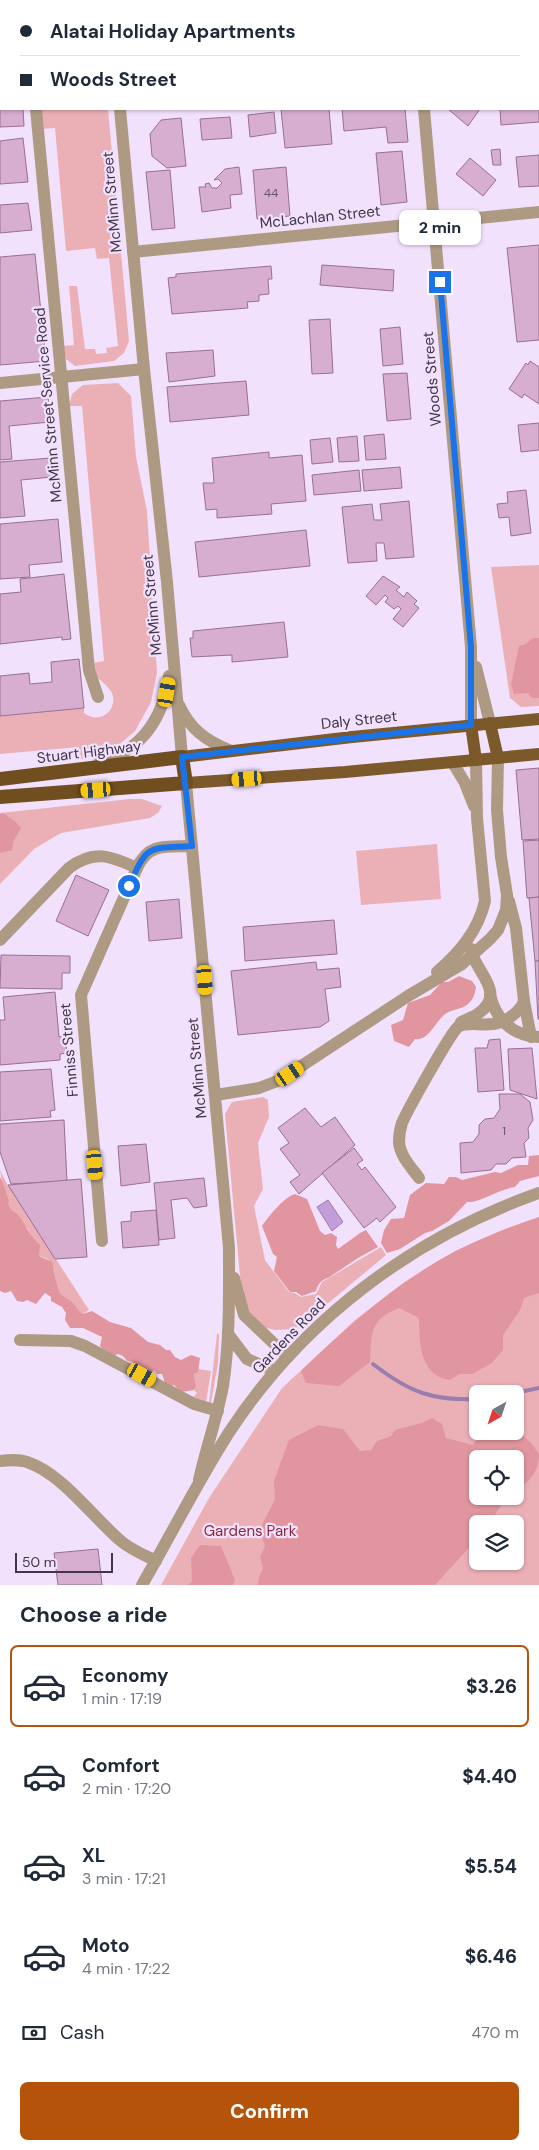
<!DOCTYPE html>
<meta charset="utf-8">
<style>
:root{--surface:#fff;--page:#f2f2f3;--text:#1f2937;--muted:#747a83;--line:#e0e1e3;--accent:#b45309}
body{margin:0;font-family:"DM Sans",sans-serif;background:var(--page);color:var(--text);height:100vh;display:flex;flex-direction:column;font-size:19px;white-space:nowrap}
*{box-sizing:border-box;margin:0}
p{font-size:16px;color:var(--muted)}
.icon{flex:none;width:28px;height:28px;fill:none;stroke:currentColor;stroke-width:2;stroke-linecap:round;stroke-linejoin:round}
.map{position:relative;height:1585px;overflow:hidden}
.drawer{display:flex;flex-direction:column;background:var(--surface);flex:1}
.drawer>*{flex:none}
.top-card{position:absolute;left:0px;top:0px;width:540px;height:110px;box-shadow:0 1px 4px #0004;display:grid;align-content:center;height:110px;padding:0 20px;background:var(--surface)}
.needle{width:32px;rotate:220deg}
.buttons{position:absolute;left:469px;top:1385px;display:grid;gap:10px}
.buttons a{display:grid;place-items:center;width:55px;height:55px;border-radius:8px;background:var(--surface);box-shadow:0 1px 4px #0004;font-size:25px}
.scale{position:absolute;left:15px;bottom:12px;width:98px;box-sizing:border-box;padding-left:5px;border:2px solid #413648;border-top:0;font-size:14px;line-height:18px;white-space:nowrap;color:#413648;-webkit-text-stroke:4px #f2e1fd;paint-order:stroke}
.end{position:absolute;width:22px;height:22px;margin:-11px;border:6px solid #1a73e8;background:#fff;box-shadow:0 0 0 2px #fff}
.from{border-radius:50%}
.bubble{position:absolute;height:35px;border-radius:8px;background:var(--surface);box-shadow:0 1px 4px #0004;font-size:16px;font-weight:800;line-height:35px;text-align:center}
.car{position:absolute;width:15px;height:30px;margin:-15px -8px;border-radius:6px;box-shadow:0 0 4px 1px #0007;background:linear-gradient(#f5c518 24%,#345 0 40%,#f5c518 0 76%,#345 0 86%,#f5c518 0)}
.top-card b{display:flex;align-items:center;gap:18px;height:48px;font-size:19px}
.top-card b+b{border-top:1px solid var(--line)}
.top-card i{width:12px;height:12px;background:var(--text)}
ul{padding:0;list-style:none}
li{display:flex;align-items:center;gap:15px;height:82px;margin:0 10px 8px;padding:0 10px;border:2px solid transparent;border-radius:8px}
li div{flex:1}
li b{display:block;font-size:19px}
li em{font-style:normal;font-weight:800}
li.on{border-color:var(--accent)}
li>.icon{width:45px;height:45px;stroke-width:1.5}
h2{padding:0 20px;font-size:22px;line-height:60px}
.pay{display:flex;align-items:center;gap:12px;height:55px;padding:0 20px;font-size:19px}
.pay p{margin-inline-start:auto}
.cta{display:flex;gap:10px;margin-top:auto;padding:10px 20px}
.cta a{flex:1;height:58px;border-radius:8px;background:var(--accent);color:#fff;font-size:20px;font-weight:800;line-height:58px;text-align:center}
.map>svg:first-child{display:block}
.green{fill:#ebb0b6;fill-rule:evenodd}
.forest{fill:#e1959e}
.water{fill:#c29dd9;stroke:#9b7eae}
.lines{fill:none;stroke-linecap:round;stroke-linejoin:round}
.stream{stroke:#9b7eae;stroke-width:4}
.building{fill:#d7add0;stroke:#977091}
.minor{stroke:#ae9a82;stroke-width:12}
.tertiary{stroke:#ae9a82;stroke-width:12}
.primary{stroke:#7c592a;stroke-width:12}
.trunk{stroke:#704e20;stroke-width:14}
.route{stroke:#1a73e8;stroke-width:6}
.labels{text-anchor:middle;stroke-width:4.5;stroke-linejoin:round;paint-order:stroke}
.number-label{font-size:12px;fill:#66546a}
.street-label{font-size:15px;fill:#413648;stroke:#f2e1fd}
.park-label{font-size:15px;fill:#852c3e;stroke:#f2e1fd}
</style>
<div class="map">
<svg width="539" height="1585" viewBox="0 0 539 1585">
<rect width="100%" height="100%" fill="#f2e1fd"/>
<g class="green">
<polygon points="40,109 108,109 129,341 124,353 114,361 75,366 66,359 63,346 74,345 69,286 77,286 85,349 95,349 96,354 107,353 106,348 118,346 109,258 97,259 95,248 66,251 55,128 42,129"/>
<path d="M118,383L131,396L136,457L147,511L157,673L151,702L135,731L114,749L81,759L79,747L0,754V716L84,708V713C98,724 116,713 113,696C111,687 100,681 94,674L93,663L104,661L82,406H69L72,394L83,385Z"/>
<polygon points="539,565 539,706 521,707 510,698 491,567"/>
<polygon points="130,799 142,799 162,806 158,813 150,818 61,833 34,849 0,884 0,813"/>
<polygon points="437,844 441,899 361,905 356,851"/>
<polygon points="263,1097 268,1100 269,1117 258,1143 263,1189 254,1206 265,1260 289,1292 295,1293 301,1297 316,1294 322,1282 381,1247 386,1255 308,1320 294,1329 275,1330 262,1327 251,1317 242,1297 225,1114 232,1102"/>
<path d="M0,1170L7,1184L89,1310L83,1314C78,1311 63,1297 59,1292C52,1281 61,1261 39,1256L28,1229L11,1211L4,1192Z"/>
<path d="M539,1217V1585H161L209,1498L282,1388L355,1320L403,1283L455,1251L507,1228ZM478,1394H515V1431H478ZM478,1459H515V1496H478ZM478,1524H515V1561H478Z"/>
<polygon points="217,1334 219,1334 218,1363 211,1403 209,1403"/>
<polygon points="198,1369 211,1371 206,1402 191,1400 197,1393 194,1390 196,1387 194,1374"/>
</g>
<g class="forest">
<polygon points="533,638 539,638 539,698 532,698 528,693 514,694 511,684 519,646 526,644"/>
<polygon points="3,813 15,821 21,828 13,842 12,850 0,853 0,814"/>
<path d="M459,976L472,981L476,987C475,993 474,999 468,1004C461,1010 451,1009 444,1015C435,1023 428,1041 415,1039L409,1047L394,1041L391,1025L403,1020L408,1003L430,995L442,982H448Z"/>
<path d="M539,1155V1176L520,1181L515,1187C499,1189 480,1203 467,1202L449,1221L432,1231L425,1233L400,1249L387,1253L381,1243L384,1230L391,1219L404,1218L410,1195L426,1183L444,1184L449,1177H456L462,1180L495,1172L501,1173L518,1165H528L529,1156Z"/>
<path d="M0,1177C5,1185 5,1192 9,1200C8,1204 8,1203 10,1208C12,1212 16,1212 19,1216C26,1225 30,1237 40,1245L39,1256L52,1262C54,1268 57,1290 60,1293C63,1297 69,1299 73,1303C77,1307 78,1311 83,1314L92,1311L110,1322L131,1328L148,1342L160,1345L166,1350H170L175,1357L181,1360L191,1355L200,1358L198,1372L194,1374L196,1387L194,1390L181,1392L174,1385L168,1387L165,1383L162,1374H157L154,1370L149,1376L137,1369L133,1362L127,1361L123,1356L118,1354L114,1356H109L100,1346L102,1337L83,1328H70L65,1320L66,1313L62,1307L51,1301V1297L45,1293L36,1304L27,1300L23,1302L17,1301L11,1291L5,1293L0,1291Z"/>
<path d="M295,1194L307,1199L320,1231L325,1235L331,1233L337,1237L336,1245L338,1249L360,1233L366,1230L378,1247L358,1258L328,1278C321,1280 318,1284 316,1291L302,1296L296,1292H290L274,1271L277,1257L273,1254L262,1226C269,1216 284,1197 295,1194Z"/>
<path d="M539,1217V1293L524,1298L520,1310L503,1335V1350L492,1363L472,1374H459L450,1380C420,1376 419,1343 419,1318L399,1308C369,1320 372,1332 370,1362L339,1386L306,1383L301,1371C348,1326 397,1282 454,1252C481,1238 511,1227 539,1217Z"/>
<path d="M432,1418L442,1424L446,1438L473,1445L480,1435H490L497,1431H518L532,1444L539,1454C538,1472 531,1482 515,1490V1459H478V1496H507L489,1524H478L477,1539L435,1585H258L259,1577L263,1568L260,1557L265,1546L260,1529L275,1499L274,1481L289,1440L318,1425L343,1429L360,1451L371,1450L377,1441L391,1436L395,1430L421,1423Z"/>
<polygon points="200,1545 221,1546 235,1580 233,1585 187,1585 192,1582 191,1558"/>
</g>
<polygon class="water" points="328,1200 343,1222 332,1231 317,1207"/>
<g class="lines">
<g class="stream">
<path d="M373,1364C409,1392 432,1401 478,1399"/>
<polyline points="510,1394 539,1388"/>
</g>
</g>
<g class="building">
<rect x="183" y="0" width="39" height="1"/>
<polygon points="505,0 537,0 538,1 506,1"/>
<polygon points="0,30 1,30 0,78"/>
<polygon points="0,78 1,109 23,109 24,126 0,127"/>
<polygon points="539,83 539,122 501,125 500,109 539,109"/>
<polygon points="281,109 329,109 332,144 285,148"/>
<polygon points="342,109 405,109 408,142 388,143 386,127 344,131"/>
<polygon points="448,109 480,109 468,126"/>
<polygon points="274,112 276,133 250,137 248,115"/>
<polygon points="230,117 232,138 202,140 200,119"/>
<polygon points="181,118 186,166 167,168 152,156 150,134 161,120"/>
<polygon points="23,138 28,182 0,184 0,141"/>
<polygon points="500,149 501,165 493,165 491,150"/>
<polygon points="402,151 407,202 381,205 376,153"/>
<polygon points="539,155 539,186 519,187 516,157"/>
<polygon points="470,158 496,180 483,196 456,174"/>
<polygon points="239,167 242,194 230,195 231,208 202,212 199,187 206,187 205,184 209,183 212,188 217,188 222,183 218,179 214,180 225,169"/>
<polygon points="286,167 290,216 257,219 253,170"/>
<polygon points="170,170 175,228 152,230 146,172"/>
<polygon points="28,203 32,230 0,233 0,205"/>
<polygon points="539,245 539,340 517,342 507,248"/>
<polygon points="35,254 46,361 0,365 0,257"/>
<polygon points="322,265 394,270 393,291 320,285"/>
<polygon points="271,266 272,279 268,279 269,294 259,295 259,301 247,302 248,308 172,314 168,278 176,277 176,274"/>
<polygon points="330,319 333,373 312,374 309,320"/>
<polygon points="400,327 403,364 383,366 380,329"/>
<polygon points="213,350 215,376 169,382 166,353"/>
<polygon points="530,361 539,367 539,404 524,394 522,398 509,389 526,363 528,365"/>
<polygon points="407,373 411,419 387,421 383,374"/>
<polygon points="246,381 249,415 170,422 167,387"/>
<polygon points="48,397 50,422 9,426 12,459 0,460 0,401"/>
<polygon points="539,423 539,450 521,452 518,425"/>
<polygon points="384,434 386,459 366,460 364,436"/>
<polygon points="357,436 359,461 339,462 337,438"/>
<polygon points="330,438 333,462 312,464 310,440"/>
<polygon points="269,452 269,458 302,455 306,501 271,504 272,514 217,518 217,509 206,510 203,483 214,483 212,458"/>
<polygon points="51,458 52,477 21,480 25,516 0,518 0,462"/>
<polygon points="400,467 402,488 364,491 362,470"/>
<polygon points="359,470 361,491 314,495 312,475"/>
<polygon points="526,490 531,533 511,536 509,517 499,518 497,504 508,503 507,492"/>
<polygon points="409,501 414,557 386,559 384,543 376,543 377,561 348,563 342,507 372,504 374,520 382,520 380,504"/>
<polygon points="58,519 62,562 29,565 30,577 0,579 0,524"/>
<polygon points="306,530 310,566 199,577 195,542"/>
<polygon points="64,574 71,639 62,640 62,637 0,644 0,594 21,592 20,579"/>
<polygon points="383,576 400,587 396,590 404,597 407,592 417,601 414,604 419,608 403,627 393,619 401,609 398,606 394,609 385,602 388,598 385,595 376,605 366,596"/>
<polygon points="284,622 288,657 232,662 232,655 192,657 190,638 193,638 193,631"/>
<polygon points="79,659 84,708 0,716 0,676 29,673 30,684 52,682 51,662"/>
<polygon points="539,768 539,839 522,840 516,770"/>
<polygon points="539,840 539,897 527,898 523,841"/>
<polygon points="76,875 109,890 88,936 56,921"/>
<polygon points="539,897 539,961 535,961 529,898"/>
<polygon points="179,899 182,938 149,941 146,902"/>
<polygon points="334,920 337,954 245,961 243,927"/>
<polygon points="1,955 70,956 70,973 62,973 62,989 0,988"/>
<polygon points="535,961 539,961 539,1020 538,1019"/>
<polygon points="316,962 317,970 339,968 341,987 325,989 329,1021 320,1027 238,1035 231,971"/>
<polygon points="55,992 59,1037 65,1036 67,1053 60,1054 60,1060 0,1065 0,1020 5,1020 3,997"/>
<polygon points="500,1039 504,1090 478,1092 475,1048 487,1048 489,1040"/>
<polygon points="532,1048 537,1099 510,1090 508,1049"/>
<polygon points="51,1069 55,1110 50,1111 51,1117 0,1121 0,1072"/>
<polygon points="499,1094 520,1094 530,1102 533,1120 528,1128 529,1138 524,1143 526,1157 512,1158 506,1164 496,1164 491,1170 461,1173 460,1143 473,1142 479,1134 479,1125 485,1119 494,1118 500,1109"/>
<polygon points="305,1108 321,1127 335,1117 355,1145 299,1194 290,1182 300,1175 280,1149 289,1143 278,1128"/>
<polygon points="64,1120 67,1181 11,1184 0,1152 0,1124"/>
<polygon points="146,1144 150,1182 121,1186 118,1146"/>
<polygon points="354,1148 363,1160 357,1164 362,1170 365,1167 396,1207 380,1222 377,1218 364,1228 322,1173"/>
<polygon points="204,1178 207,1206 194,1208 187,1198 171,1200 175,1238 159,1240 154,1183"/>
<polygon points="81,1179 87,1257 55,1259 8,1185"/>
<polygon points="156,1210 159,1245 123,1248 121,1222 131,1221 131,1212"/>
<polygon points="98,1549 102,1585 58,1585 54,1553"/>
</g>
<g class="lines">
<g class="minor">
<polyline points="25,0 25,1"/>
<polyline points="413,0 413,1"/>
<polyline points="36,109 89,670 98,697"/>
<polyline points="424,109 471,647 471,725"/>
<polyline points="133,252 539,212"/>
<polyline points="0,383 144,369"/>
<polyline points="476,667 490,723"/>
<polyline points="453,763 465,783 474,806"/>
<path d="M186,783L229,1248C229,1294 230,1340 223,1386C217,1418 206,1448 199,1480"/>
<path d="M0,940L69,868C94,849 111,856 137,868C149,842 167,847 192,846"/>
<path d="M437,972C460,952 478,931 485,901L477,818L476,760"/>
<path d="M490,995C496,1020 513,1036 539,1037"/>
<polyline points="524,1001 531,1037"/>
<path d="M461,1022C467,1019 474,1017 479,1013C508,992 473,970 471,949"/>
<polyline points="216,1095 259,1088 280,1080 408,996 462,964 490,939 498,930 506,910 507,895 501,857 497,810 498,758"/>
<path d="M419,1178C411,1167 400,1156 399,1142C399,1136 400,1129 402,1123C407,1111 451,1032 458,1027C470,1019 490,1031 509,1018C516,1013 521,1009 524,1001L516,928L509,901"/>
<polyline points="102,1241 81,995 137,868"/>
<polyline points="234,1278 244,1315 288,1357"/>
<polyline points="228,1334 247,1359 275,1371"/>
<polyline points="20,1340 71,1341 85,1346 194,1404 218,1411"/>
<path d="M0,1461C9,1460 18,1459 27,1462C63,1474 93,1518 122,1542C132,1550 144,1555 156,1561"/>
</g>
<g class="tertiary">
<polyline points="109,0 109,1"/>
<polyline points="120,109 144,369 167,582 182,757"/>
<path d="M179,705C190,729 205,740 229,750"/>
<path d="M99,763C142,750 163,719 169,676"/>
<path d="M142,1585C171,1535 197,1483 228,1434C302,1320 412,1238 539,1193"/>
</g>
<g class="primary">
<polyline points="490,723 498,758"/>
<polyline points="471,725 476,760"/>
<polyline points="182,757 352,737 539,719"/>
<polyline points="186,783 345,772 539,754"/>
</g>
<polyline class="trunk" points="0,779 182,757 186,783 0,797"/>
</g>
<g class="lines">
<path class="route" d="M129,886C148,843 147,849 192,846L182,757L471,725V647L440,282"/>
</g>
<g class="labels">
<g class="number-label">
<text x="271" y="197">44</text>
<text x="504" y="1135">1</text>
</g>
<g class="street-label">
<text transform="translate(112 202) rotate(-95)" y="5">McMinn Street</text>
<text transform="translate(320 217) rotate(-6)" y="5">McLachlan Street</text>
<text transform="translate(432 379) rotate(-95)" y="5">Woods Street</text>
<text transform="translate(48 405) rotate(-95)" y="5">McMinn Street Service Road</text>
<text transform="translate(152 605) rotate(-95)" y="5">McMinn Street</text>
<text transform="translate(359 720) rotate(-6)" y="5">Daly Street</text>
<text transform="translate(89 752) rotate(-7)" y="5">Stuart Highway</text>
<text transform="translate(69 1050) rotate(-95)" y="5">Finniss Street</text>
<text transform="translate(197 1068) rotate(-95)" y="5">McMinn Street</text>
<text transform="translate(289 1336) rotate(-46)" y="5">Gardens Road</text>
</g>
<g class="park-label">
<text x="250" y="1536">Gardens Park</text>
</g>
</g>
</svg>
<div class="buttons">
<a><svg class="needle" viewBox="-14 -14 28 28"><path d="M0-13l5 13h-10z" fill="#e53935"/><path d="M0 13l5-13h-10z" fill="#747a83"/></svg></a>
<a><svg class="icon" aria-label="locate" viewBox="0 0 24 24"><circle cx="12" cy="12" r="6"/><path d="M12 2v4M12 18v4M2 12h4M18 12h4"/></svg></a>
<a><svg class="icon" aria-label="layers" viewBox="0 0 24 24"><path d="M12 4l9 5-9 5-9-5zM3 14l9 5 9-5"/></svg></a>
</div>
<div class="scale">50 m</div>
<i class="end from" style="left:129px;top:886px"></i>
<i class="end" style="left:440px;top:282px"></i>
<div class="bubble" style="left:399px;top:210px;width:82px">2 min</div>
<i class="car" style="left:167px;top:692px;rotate:10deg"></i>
<i class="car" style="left:247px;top:779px;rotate:266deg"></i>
<i class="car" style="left:96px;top:790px;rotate:266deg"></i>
<i class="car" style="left:205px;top:980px;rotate:175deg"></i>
<i class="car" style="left:290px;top:1074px;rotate:56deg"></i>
<i class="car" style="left:95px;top:1165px;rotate:175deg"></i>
<i class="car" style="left:142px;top:1375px;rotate:119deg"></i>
<div class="top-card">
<b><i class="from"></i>Alatai Holiday Apartments</b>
<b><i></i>Woods Street</b>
</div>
</div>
<section class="drawer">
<h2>Choose a ride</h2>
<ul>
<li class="on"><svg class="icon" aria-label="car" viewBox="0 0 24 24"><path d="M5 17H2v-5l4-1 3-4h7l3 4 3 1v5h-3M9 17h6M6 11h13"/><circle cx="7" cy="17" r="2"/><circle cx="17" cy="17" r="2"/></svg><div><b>Economy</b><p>1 min · 17:19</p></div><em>$3.26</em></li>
<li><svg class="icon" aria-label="car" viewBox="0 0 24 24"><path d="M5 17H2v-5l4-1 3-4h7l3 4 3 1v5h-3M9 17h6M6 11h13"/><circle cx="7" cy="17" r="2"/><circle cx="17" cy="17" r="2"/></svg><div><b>Comfort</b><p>2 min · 17:20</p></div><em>$4.40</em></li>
<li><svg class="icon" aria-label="car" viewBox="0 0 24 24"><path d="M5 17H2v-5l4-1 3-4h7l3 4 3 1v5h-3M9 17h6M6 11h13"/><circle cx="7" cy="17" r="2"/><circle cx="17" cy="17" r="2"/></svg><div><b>XL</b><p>3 min · 17:21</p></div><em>$5.54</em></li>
<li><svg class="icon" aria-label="car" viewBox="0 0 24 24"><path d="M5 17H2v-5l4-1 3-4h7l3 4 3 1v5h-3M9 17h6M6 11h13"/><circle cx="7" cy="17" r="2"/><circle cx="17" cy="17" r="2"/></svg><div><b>Moto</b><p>4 min · 17:22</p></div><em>$6.46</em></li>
</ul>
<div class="pay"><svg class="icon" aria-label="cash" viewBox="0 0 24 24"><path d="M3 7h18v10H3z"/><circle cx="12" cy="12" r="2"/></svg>Cash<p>470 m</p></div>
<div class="cta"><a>Confirm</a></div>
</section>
